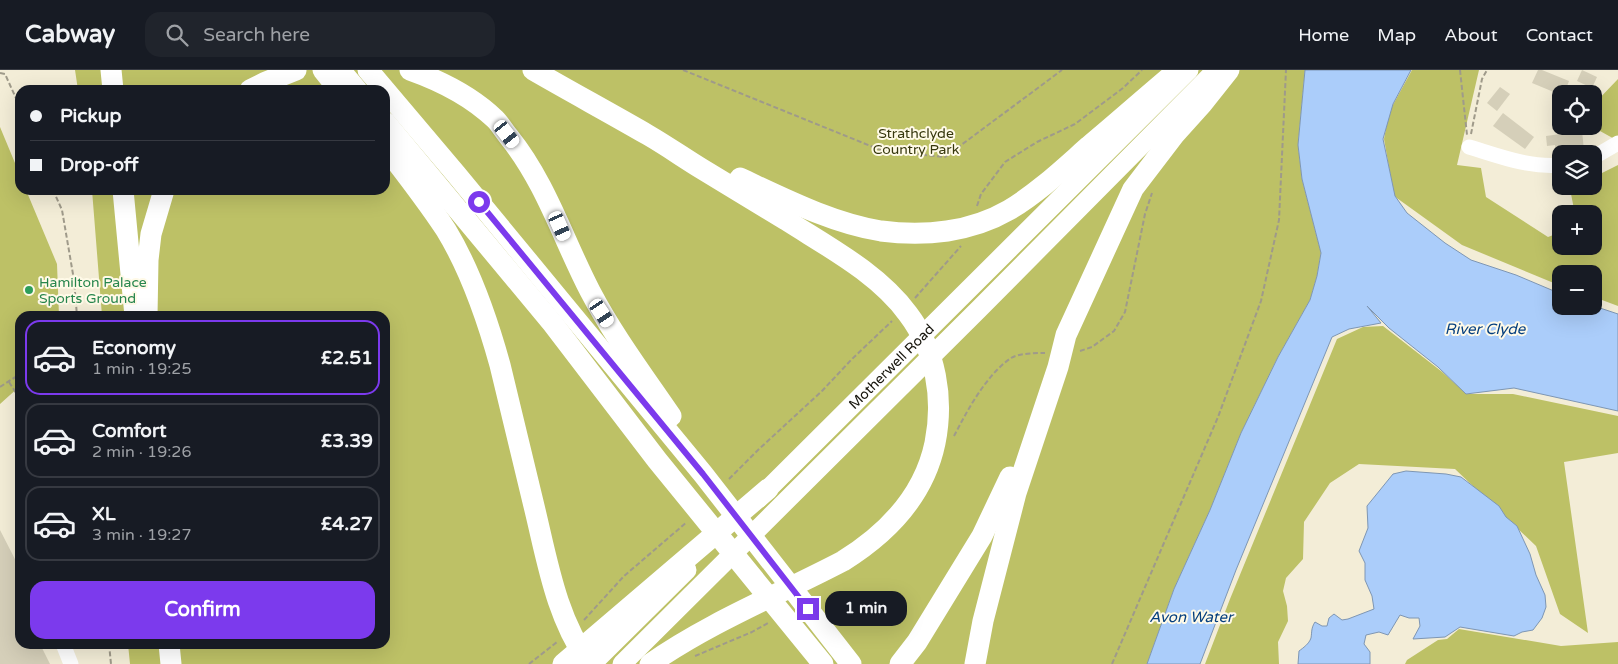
<!DOCTYPE html>
<meta charset="utf-8">
<style>
:root{--surface:#171b24;--page:#20242c;--text:#f1f3f6;--muted:#9ea1a6;--line:#363941;--accent:#7c3aed}
body{margin:0;font-family:"Varela Round",sans-serif;background:var(--page);color:var(--text);height:100vh;display:flex;flex-direction:column;font-size:19px;white-space:nowrap}
*{box-sizing:border-box;margin:0}
p{font-size:16px;color:var(--muted)}
.icon{flex:none;width:28px;height:28px;fill:none;stroke:currentColor;stroke-width:2;stroke-linecap:round;stroke-linejoin:round}
.map{position:relative;flex:1;overflow:hidden}
.sheet{position:absolute;left:15px;top:241px;width:375px;height:338px;display:flex;flex-direction:column;background:var(--surface);border-radius:15px;box-shadow:0 5px 20px #0002}
.sheet>*{flex:none}
.hud{position:absolute;left:15px;top:15px;width:375px;height:110px;border-radius:15px;box-shadow:0 5px 20px #0002;display:grid;align-content:center;height:110px;padding:0 15px;background:var(--surface)}
.tools{position:absolute;left:1552px;top:15px;display:grid;gap:10px}
.tools a{display:grid;place-items:center;width:50px;height:50px;border-radius:10px;background:var(--surface);box-shadow:0 5px 20px #0002;font-size:25px}
.end{position:absolute;width:22px;height:22px;margin:-11px;border:6px solid #7c3aed;background:#fff;box-shadow:0 0 0 2px #fff}
.from{border-radius:50%}
.bubble{position:absolute;height:35px;border-radius:15px;background:var(--surface);box-shadow:0 5px 20px #0002;font-size:16px;font-weight:700;line-height:35px;text-align:center}
.car{position:absolute;width:15px;height:30px;margin:-15px -8px;border-radius:6px;box-shadow:0 0 4px 1px #0007;background:linear-gradient(#fff 24%,#345 0 40%,#fff 0 76%,#345 0 86%,#fff 0)}
.hud b{display:flex;align-items:center;gap:18px;height:48px;font-size:19px}
.hud b+b{border-top:1px solid var(--line)}
.hud i{width:12px;height:12px;background:var(--text)}
ul{padding:9px 0 0;list-style:none}
li{display:flex;align-items:center;gap:15px;height:75px;margin:0 10px 8px;padding:0 5px;border:2px solid var(--line);border-radius:15px}
li div{flex:1}
li b{display:block;font-size:19px}
li em{font-style:normal;font-weight:700}
li.on{border-color:var(--accent)}
li>.icon{width:45px;height:45px;stroke-width:1.5}
.button{display:flex;gap:10px;margin-top:auto;padding:10px 15px}
.button a{flex:1;height:58px;border-radius:15px;background:var(--accent);color:#fff;font-size:20px;font-weight:700;line-height:58px;text-align:center}
header{display:flex;align-items:center;gap:30px;box-sizing:border-box;height:70px;padding:0 25px;background:var(--surface);border-bottom:1px solid var(--line)}
header strong{font-size:24px}
nav{display:flex;gap:28px;margin-inline-start:auto;font-size:18px}
.search{width:350px;height:45px;background:var(--page);display:flex;align-items:center;gap:12px;box-sizing:border-box;padding:0 18px;border-radius:15px;color:var(--muted);font-size:19px}
.map>svg:first-child{display:block}
.green{fill:#bdc166}
.water{fill:#abcdfa;stroke:#7e96b3}
.building{fill:#d5cfb9}
.lines{fill:none;stroke-linecap:round;stroke-linejoin:round}
.path{stroke:#9f9a8a;stroke-width:2;stroke-dasharray:5 2.5;stroke-linecap:butt}
.minor{stroke:#fff;stroke-width:15}
.major{stroke:#fff;stroke-width:19}
.highway{stroke:#fff;stroke-width:21}
.route{stroke:#7c3aed;stroke-width:6}
.leisure-dot{fill:#2e9e5b;stroke:#fffae8;stroke-width:2}
.labels{text-anchor:middle;stroke-width:4;stroke-linejoin:round;paint-order:stroke}
.park-label{font-size:14px;fill:#36370d;stroke:#fffae8}
.leisure-label{font-size:14px;fill:#27864d;stroke:#fffae8;text-anchor:start}
.street-label{font-size:14px;fill:#16140c;stroke:#fffae8}
.water-label{font-size:15px;font-style:italic;fill:#043e7e;stroke:#fffae8}
</style>
<header>
<strong>Cabway</strong>
<div class="search"><svg class="icon" aria-label="search" viewBox="0 0 24 24"><circle cx="10" cy="10" r="6"/><path d="M15 15l6 6"/></svg>Search here</div>
<nav><a>Home</a><a>Map</a><a>About</a><a>Contact</a></nav>
</header>
<div class="map">
<svg width="1618" height="594" viewBox="0 0 1618 594">
<rect width="100%" height="100%" fill="#f3edd7"/>
<g class="green">
<polygon points="75,0 1305,0 1298,75 1302,109 1321,183 1317,206 1310,230 1278,287 1241,363 1210,440 1174,519 1147,594 130,594 128,574 385,574 385,246 102,246 92,120 385,120 385,20 78,20"/>
<polygon points="1412,0 1479,0 1457,95 1481,98 1486,127 1548,167 1561,162 1561,176 1594,176 1594,144 1575,144 1570,119 1575,116 1594,116 1594,107 1618,95 1618,236 1594,227 1594,204 1561,204 1561,216 1462,175 1394,126 1384,69 1389,42"/>
<polygon points="1618,9 1618,71 1591,56 1594,56 1594,34"/>
<polygon points="0,57 20,105 20,120 26,120 57,194 59,246 20,246 20,316 0,334"/>
<polygon points="1383,256 1441,301 1467,324 1513,324 1618,346 1618,383 1564,392 1588,563 1560,544 1536,476 1455,399 1359,394 1330,413 1304,452 1303,489 1286,508 1283,521 1287,536 1288,551 1278,572 1279,594 1205,594 1230,529 1337,269 1363,257"/>
<polygon points="1459,559 1561,576 1618,572 1618,594 1405,594 1407,590 1438,570 1447,569"/>
</g>
<g class="water">
<polygon points="1305,0 1411,0 1393,34 1383,69 1395,126 1407,143 1445,173 1471,190 1516,205 1561,224 1561,236 1594,236 1618,244 1618,341 1514,318 1466,324 1438,297 1389,258 1367,236 1381,253 1349,259 1332,267 1236,500 1200,594 1147,594 1174,519 1210,440 1241,363 1278,287 1310,230 1317,206 1321,183 1302,109 1298,75"/>
<path d="M1406,401L1446,404L1461,407L1499,436L1506,447L1517,456L1530,484L1536,505L1545,525L1546,537L1542,548L1533,560L1522,562L1514,566L1460,557L1445,567L1413,569L1420,556L1419,548H1409L1400,545L1388,565L1379,562L1366,565L1364,574L1370,582V594H1298L1299,581C1303,578 1309,574 1311,568C1312,562 1311,558 1315,552L1322,556H1327L1329,548L1334,544L1342,550L1348,549L1374,539L1372,526L1365,510V493L1359,481L1368,458L1367,436L1393,404Z"/>
</g>
<g class="building">
<polygon points="1538,0 1542,0 1569,11 1564,24 1561,25 1532,13"/>
<polygon points="1582,0 1597,7 1592,18 1577,11"/>
<polygon points="1500,17 1510,24 1497,41 1487,33"/>
<polygon points="1503,43 1534,67 1525,79 1493,56"/>
<polygon points="1582,61 1584,80 1556,83 1555,75 1547,76 1546,66"/>
<polygon points="0,460 20,499 20,526 17,528 20,535 20,574 40,574 50,594 0,594"/>
</g>
<g class="lines">
<g class="path">
<polyline points="683,0 883,81 945,87 1062,0"/>
<polyline points="1460,0 1467,65"/>
<polyline points="0,3 5,4 20,37"/>
<polyline points="1471,64 1482,9 1487,0"/>
<polyline points="53,120 62,140 74,210 77,246"/>
<polyline points="977,136 981,124 1005,92 1037,72 1075,54 1123,18 1142,0"/>
<polyline points="915,228 961,176"/>
<polyline points="1080,281 1092,277 1114,261 1125,242 1145,144 1152,123"/>
<polyline points="9,312 20,329"/>
<polyline points="0,317 20,304"/>
<path d="M954,366C967,341 986,305 1011,288C1020,283 1035,283 1045,283"/>
<polyline points="729,409 758,380 822,321 852,289 892,251"/>
<polyline points="584,550 624,506 687,452"/>
<polyline points="109,574 111,594"/>
<polyline points="695,586 752,562 768,553"/>
<polyline points="529,594 557,572"/>
<polyline points="1112,594 1218,347 1261,231 1279,150 1286,0"/>
</g>
<g class="minor">
<path d="M1469,77C1499,86 1529,98 1561,95"/>
<polyline points="1594,87 1618,73"/>
<polyline points="63,574 71,594"/>
</g>
<g class="major">
<path id="s1" d="M758,429L1189,0"/>
<polyline points="592,594 687,500"/>
<polyline points="622,594 979,239 1216,0"/>
</g>
<g class="highway">
<polyline points="111,0 113,20"/>
<polyline points="323,0 339,20"/>
<polyline points="340,0 357,20"/>
<polyline points="368,0 456,104 703,404 851,594"/>
<path d="M410,0C441,11 471,26 495,49C500,54 504,61 509,67C546,113 563,169 590,221C613,265 643,305 671,346"/>
<path d="M533,0C571,22 610,43 648,65C667,76 684,88 702,99C730,116 758,133 786,150C828,177 878,203 908,244C936,281 944,328 935,373C924,426 888,463 843,491C778,525 710,552 650,594"/>
<polyline points="250,20 266,12 296,0"/>
<polyline points="385,52 553,254 657,390 823,594"/>
<path d="M385,77C406,104 427,131 446,160C471,201 487,248 500,295C511,342 523,389 534,436C547,489 556,549 590,594"/>
<path d="M740,108C785,129 832,153 881,161C925,167 971,162 1009,140C1039,122 1064,98 1089,76C1119,51 1148,25 1178,0"/>
<polyline points="123,120 135,246"/>
<polyline points="147,246 148,190 151,164 164,120"/>
<polyline points="169,574 171,594"/>
<polyline points="563,594 768,419"/>
<polyline points="900,594 917,572 982,466 1010,407"/>
<polyline points="975,594 983,551 1016,423 1058,297 1066,265 1133,119 1175,64 1202,34 1229,0"/>
</g>
</g>
<g class="lines">
<polyline class="route" points="479,132 703,404 808,539"/>
</g>
<circle class="leisure-dot" cx="29" cy="220" r="5"/>
<g class="labels">
<g class="park-label">
<text x="916" y="68">Strathclyde<tspan x="916" dy="16">Country Park</tspan></text>
</g>
<g class="leisure-label">
<text x="39" y="217">Hamilton Palace<tspan x="39" dy="16">Sports Ground</tspan></text>
</g>
<g class="street-label">
<text dy="5" stroke="none"><textPath href="#s1" startOffset="188">Motherwell Road</textPath></text>
</g>
<g class="water-label">
<text x="1485" y="264">River Clyde</text>
<text x="1191" y="552">Avon Water</text>
</g>
</g>
</svg>
<div class="tools">
<a><svg class="icon" aria-label="locate" viewBox="0 0 24 24"><circle cx="12" cy="12" r="6"/><path d="M12 2v4M12 18v4M2 12h4M18 12h4"/></svg></a>
<a><svg class="icon" aria-label="layers" viewBox="0 0 24 24"><path d="M12 4l9 5-9 5-9-5zM3 14l9 5 9-5"/></svg></a>
<a>+</a>
<a>−</a>
</div>
<i class="end from" style="left:479px;top:132px"></i>
<i class="end" style="left:808px;top:539px"></i>
<div class="bubble" style="left:825px;top:521px;width:82px">1 min</div>
<i class="car" style="left:507px;top:64px;rotate:142deg"></i>
<i class="car" style="left:560px;top:156px;rotate:156deg"></i>
<i class="car" style="left:602px;top:243px;rotate:146deg"></i>
<div class="hud">
<b><i class="from"></i>Pickup</b>
<b><i></i>Drop-off</b>
</div>
<section class="sheet">
<ul>
<li class="on"><svg class="icon" aria-label="car" viewBox="0 0 24 24"><path d="M5 17H2v-5l4-1 3-4h7l3 4 3 1v5h-3M9 17h6M6 11h13"/><circle cx="7" cy="17" r="2"/><circle cx="17" cy="17" r="2"/></svg><div><b>Economy</b><p>1 min · 19:25</p></div><em>£2.51</em></li>
<li><svg class="icon" aria-label="car" viewBox="0 0 24 24"><path d="M5 17H2v-5l4-1 3-4h7l3 4 3 1v5h-3M9 17h6M6 11h13"/><circle cx="7" cy="17" r="2"/><circle cx="17" cy="17" r="2"/></svg><div><b>Comfort</b><p>2 min · 19:26</p></div><em>£3.39</em></li>
<li><svg class="icon" aria-label="car" viewBox="0 0 24 24"><path d="M5 17H2v-5l4-1 3-4h7l3 4 3 1v5h-3M9 17h6M6 11h13"/><circle cx="7" cy="17" r="2"/><circle cx="17" cy="17" r="2"/></svg><div><b>XL</b><p>3 min · 19:27</p></div><em>£4.27</em></li>
</ul>
<div class="button"><a>Confirm</a></div>
</section>
</div>
